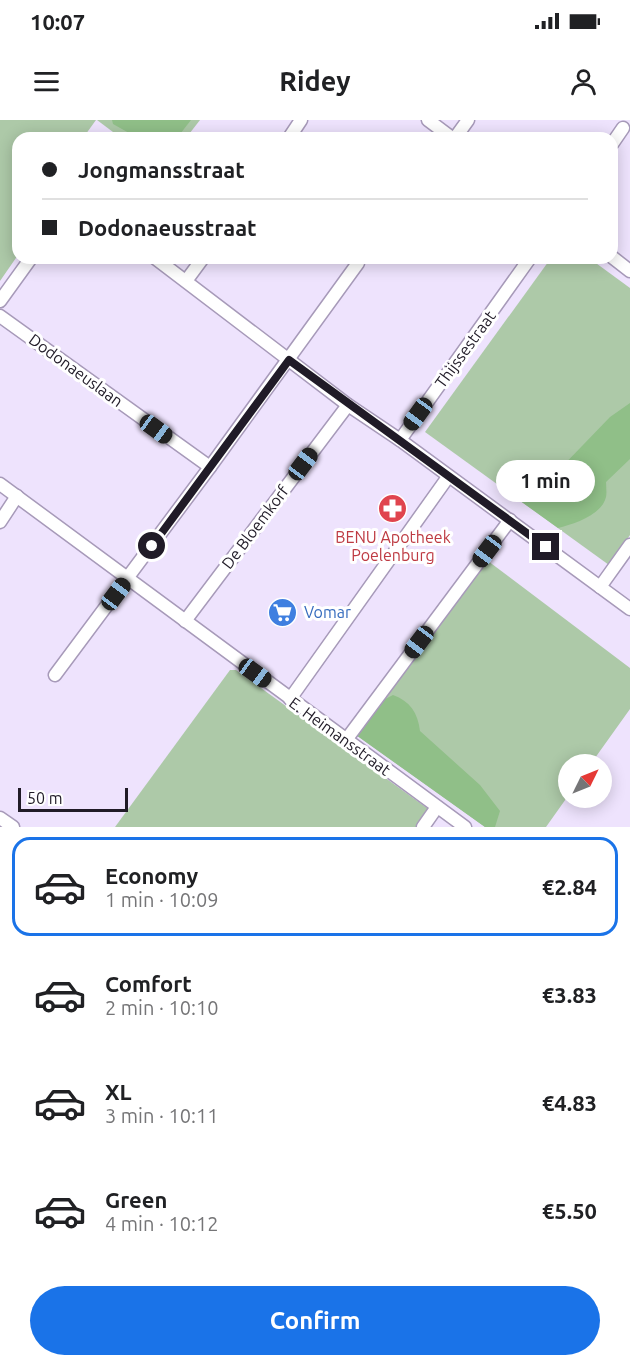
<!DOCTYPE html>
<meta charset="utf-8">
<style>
:root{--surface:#fff;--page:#f6f6f6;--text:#202124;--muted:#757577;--line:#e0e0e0;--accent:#1a73e8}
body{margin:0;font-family:Ubuntu,sans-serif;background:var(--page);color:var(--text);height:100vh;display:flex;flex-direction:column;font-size:22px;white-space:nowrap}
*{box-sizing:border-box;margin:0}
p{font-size:20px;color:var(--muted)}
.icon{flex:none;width:33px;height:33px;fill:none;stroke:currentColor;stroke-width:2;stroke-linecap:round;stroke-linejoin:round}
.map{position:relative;height:707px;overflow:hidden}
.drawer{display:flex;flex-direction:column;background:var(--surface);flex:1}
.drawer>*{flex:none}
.hud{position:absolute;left:12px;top:12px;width:606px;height:132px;border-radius:18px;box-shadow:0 3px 15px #0003;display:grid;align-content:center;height:132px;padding:0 30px;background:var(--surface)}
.needle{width:39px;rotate:47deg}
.controls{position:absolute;left:558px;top:634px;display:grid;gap:12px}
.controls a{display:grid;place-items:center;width:54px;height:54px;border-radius:50%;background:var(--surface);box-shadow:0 3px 15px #0003;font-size:30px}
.scale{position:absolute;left:18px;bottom:15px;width:110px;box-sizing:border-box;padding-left:6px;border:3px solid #201b27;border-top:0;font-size:16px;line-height:21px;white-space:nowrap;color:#201b27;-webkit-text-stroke:4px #fff;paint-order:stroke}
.end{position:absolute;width:27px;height:27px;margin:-14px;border:8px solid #201b27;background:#fff;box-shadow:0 0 0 3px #fff}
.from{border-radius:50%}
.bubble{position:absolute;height:42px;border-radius:21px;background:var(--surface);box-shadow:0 3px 15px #0003;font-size:20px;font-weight:700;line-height:42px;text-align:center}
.car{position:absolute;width:18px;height:36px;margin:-18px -9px;border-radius:8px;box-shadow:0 0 4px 2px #0007;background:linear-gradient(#222 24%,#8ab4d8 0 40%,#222 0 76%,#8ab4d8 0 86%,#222 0)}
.hud b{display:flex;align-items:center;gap:21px;height:57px;font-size:22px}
.hud b+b{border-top:2px solid var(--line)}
.hud i{width:15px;height:15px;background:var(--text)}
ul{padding:10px 0 0;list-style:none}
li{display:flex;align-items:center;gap:18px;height:99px;margin:0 12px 9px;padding:0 18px;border:3px solid transparent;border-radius:18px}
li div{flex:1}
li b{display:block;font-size:22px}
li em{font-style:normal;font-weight:700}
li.on{border-color:var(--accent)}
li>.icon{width:54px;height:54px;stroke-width:1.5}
.cta{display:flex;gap:12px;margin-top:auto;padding:12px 30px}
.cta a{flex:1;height:69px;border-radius:36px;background:var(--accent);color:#fff;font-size:24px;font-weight:700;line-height:69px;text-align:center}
.status{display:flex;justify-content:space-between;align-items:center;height:42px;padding:0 30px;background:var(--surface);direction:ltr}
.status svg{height:16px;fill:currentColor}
header{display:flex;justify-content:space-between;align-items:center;height:78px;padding:0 30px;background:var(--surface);font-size:27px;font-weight:700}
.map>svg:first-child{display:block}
.green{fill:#adc9a8}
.forest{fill:#90bf88}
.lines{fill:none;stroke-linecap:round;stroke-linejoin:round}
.minor-casing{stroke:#a79ab9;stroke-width:15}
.minor{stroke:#fff;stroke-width:12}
.route{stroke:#201b27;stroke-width:8}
.labels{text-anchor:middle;stroke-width:6;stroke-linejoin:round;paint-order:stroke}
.street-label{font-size:16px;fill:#201b27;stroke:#fff}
.health-label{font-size:16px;fill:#be3a42;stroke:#fff}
.shop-label{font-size:16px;fill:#366cbe;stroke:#fff;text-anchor:start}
</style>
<div class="status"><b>10:07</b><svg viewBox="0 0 49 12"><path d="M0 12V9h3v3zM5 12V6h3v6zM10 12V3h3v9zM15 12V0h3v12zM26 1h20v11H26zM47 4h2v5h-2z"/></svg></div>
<header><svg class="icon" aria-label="menu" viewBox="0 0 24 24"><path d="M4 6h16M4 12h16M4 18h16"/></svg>Ridey<svg class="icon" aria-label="person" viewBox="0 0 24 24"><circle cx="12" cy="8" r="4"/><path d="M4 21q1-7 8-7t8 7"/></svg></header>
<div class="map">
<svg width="630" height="707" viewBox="0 0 630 707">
<rect width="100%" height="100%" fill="#eee3fd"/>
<g class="green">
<polygon points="0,0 96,0 83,18 18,18 18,135 0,161"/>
<polygon points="97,0 200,0 186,18 121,18"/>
<polygon points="551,138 589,138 630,168 630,415 609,445 425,312"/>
<polygon points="484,438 630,548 630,589 590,645 568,645 568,676 546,707 485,707 356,615"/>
<polygon points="230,550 236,550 427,688 429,692 418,707 115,707"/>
</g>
<g class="forest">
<polygon points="112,0 191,0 177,18 138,18 113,4"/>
<path d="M630,283V339L606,362C606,367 607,372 606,377C602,395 574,404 558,408L498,365L499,356L511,350L525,358H540L555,354L610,297Z"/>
<path d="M393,575C410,581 418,593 420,611L480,665L500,691L495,707H485L356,615L379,582Z"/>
</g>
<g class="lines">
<defs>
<g id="minor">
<polyline points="428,0 452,18"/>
<polyline points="289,18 301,0"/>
<polyline points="455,18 468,0"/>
<polyline points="612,24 623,8"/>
<polyline points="612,137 630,151"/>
<polyline points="155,138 348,285 400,320 630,489"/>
<polyline points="186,161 203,138"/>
<polyline points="0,181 31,138"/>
<polyline points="0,196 210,347"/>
<polyline points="400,320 530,138"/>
<polyline points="0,364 465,707"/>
<polyline points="0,402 17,376"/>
<polyline points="600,467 630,425"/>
<polyline points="185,501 348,285"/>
<polyline points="55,555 210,347 358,143"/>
<polyline points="290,579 448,357"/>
<polyline points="346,620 510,400"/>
<polyline points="0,698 13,707"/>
<polyline points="423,707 437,687"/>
</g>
</defs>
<use href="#minor" class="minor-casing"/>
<use href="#minor" class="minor"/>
</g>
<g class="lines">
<polyline class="route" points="152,426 289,240 546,427"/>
</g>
<defs>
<symbol id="pharmacy-disc" viewBox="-11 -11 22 22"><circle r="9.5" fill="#e0444e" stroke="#fff"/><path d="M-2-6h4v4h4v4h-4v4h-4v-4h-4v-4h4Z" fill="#fff"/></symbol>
<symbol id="supermarket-disc" viewBox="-11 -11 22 22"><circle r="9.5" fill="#3f7fe0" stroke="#fff"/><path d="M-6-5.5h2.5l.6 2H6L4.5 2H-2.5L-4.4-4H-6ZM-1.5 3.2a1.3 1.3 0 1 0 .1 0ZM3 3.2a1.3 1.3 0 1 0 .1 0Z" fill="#fff"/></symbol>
</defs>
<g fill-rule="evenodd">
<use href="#pharmacy-disc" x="376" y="372" width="33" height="33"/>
<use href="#supermarket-disc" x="266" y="476" width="33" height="33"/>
</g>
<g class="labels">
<g class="street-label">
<text transform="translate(465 229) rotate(-54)" y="6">Thijssestraat</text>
<text transform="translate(76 250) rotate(36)" y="6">Dodonaeuslaan</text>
<text transform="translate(255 407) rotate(-53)" y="6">De Bloemkorf</text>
<text transform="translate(340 616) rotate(36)" y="6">E. Heimansstraat</text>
</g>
<g class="health-label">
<text x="393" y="423">BENU Apotheek<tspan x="393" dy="18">Poelenburg</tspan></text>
</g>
<g class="shop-label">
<text x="304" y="498">Vomar</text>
</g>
</g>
</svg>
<div class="controls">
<a><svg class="needle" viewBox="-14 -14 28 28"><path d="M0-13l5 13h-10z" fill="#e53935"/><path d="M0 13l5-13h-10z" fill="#757577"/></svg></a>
</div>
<div class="scale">50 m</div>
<i class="end from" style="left:152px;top:426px"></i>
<i class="end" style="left:546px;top:427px"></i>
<div class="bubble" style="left:496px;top:340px;width:99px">1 min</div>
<i class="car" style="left:418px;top:294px;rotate:216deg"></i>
<i class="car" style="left:156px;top:309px;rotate:126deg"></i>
<i class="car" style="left:303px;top:344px;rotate:37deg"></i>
<i class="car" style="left:487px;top:431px;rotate:217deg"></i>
<i class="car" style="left:116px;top:474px;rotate:37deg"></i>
<i class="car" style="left:419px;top:522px;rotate:217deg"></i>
<i class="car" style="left:255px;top:553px;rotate:126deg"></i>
<div class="hud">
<b><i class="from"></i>Jongmansstraat</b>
<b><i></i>Dodonaeusstraat</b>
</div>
</div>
<section class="drawer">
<ul>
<li class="on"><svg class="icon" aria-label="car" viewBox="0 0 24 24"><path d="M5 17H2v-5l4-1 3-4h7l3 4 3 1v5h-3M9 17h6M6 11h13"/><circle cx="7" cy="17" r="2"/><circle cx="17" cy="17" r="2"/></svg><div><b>Economy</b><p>1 min · 10:09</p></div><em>€2.84</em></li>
<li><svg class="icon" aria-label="car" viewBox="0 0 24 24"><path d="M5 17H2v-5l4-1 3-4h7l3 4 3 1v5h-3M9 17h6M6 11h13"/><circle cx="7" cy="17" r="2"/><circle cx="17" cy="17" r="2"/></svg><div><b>Comfort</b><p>2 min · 10:10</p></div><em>€3.83</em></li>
<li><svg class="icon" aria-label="car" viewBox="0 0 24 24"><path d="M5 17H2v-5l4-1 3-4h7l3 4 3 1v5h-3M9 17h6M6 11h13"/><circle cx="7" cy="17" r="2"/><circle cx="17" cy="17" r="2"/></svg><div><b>XL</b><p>3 min · 10:11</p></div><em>€4.83</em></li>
<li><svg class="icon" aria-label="car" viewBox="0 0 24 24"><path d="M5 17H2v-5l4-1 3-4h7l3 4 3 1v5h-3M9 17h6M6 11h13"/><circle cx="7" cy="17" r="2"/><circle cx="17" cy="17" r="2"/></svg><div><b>Green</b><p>4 min · 10:12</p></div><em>€5.50</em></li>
</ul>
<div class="cta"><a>Confirm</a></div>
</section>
